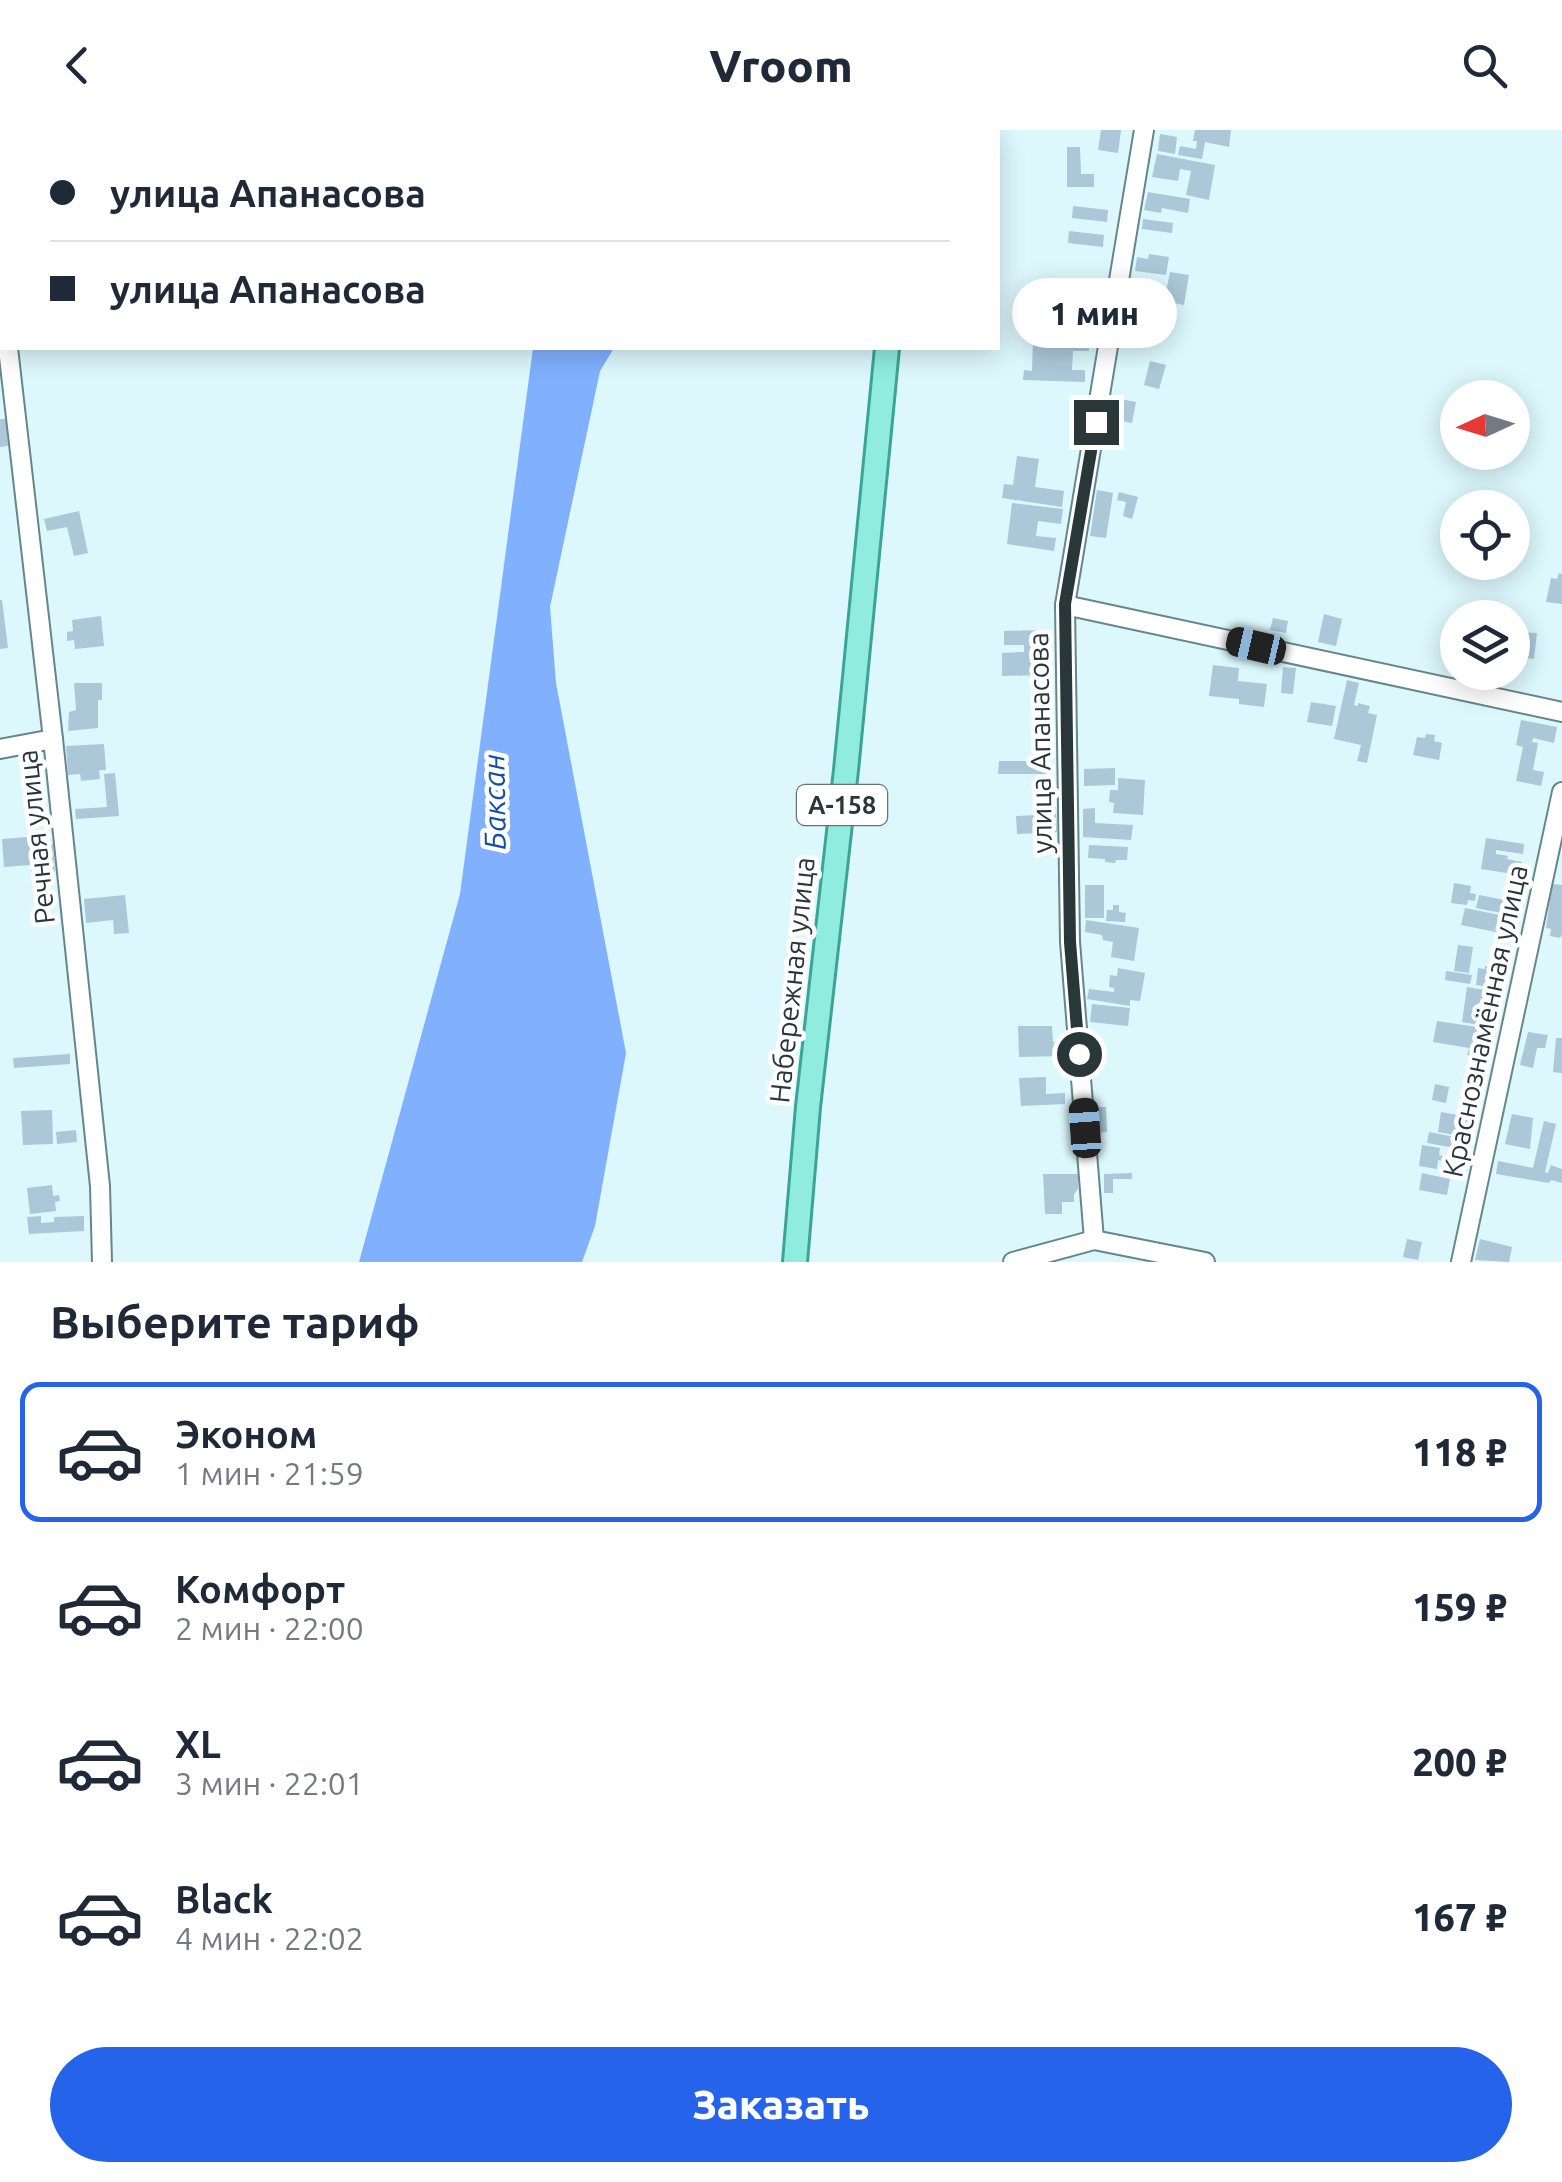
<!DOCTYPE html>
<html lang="ru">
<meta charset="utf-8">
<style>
:root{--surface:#fff;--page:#f6f6f7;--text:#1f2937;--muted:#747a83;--line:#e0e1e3;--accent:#2563eb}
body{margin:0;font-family:Ubuntu,sans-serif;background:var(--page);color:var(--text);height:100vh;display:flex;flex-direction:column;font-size:38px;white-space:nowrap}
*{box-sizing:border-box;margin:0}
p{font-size:32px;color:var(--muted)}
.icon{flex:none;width:55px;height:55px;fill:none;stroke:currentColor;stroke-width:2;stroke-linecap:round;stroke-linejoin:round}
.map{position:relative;height:1132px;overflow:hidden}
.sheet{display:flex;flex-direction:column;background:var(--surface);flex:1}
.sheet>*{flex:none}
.top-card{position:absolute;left:0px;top:0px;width:1000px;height:220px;box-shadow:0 5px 25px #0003;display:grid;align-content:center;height:220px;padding:0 50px;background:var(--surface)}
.needle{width:65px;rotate:266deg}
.tools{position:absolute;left:1440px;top:250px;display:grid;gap:20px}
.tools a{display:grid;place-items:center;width:90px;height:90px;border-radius:50%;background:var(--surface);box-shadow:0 5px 25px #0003;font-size:50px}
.end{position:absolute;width:45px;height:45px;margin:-22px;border:12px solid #293739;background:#fff;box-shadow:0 0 0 5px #fff}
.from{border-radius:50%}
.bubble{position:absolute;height:70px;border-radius:35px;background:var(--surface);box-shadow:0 5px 25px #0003;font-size:32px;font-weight:800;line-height:70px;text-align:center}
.car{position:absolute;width:30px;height:60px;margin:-30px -15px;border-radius:12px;box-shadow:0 0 8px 2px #0007;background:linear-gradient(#222 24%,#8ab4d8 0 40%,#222 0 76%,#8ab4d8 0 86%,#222 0)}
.top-card b{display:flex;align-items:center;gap:35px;height:95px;font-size:38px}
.top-card b+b{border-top:2px solid var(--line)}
.top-card i{width:25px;height:25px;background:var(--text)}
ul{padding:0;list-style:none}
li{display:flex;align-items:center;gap:30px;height:140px;margin:0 20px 15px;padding:0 30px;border:5px solid transparent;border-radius:20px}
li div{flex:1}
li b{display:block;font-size:38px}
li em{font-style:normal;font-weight:800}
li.current{border-color:var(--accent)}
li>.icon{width:90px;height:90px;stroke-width:1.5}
h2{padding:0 50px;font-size:45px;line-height:120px}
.button{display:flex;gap:20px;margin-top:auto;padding:20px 50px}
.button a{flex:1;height:115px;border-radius:60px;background:var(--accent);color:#fff;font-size:40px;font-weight:800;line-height:115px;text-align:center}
header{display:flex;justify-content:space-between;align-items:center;height:130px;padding:0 50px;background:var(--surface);font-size:45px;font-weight:800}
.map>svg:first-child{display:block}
.water{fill:#81b0ff}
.building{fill:#abc7d8}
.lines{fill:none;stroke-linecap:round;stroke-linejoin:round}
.minor-casing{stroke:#65878c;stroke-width:22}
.major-casing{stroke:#3ba497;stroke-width:28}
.minor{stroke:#fff;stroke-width:18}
.major{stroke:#8fecdf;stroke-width:22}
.route{stroke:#293739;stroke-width:12}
.labels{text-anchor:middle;stroke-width:9;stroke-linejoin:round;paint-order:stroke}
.shield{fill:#fff;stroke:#697374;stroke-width:2.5}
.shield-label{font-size:25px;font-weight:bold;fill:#293739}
.street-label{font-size:28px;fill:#293739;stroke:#fff}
.water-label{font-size:30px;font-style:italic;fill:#164da6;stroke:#fff}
</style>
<header><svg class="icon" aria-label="back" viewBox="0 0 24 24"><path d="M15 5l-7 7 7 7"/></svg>Vroom<svg class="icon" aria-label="search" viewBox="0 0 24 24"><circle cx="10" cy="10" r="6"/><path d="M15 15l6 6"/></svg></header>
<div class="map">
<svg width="1562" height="1132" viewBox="0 0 1562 1132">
<rect width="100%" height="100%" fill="#dcf8fd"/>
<polygon class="water" points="533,218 614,218 600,241 550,477 556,553 626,923 595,1096 582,1132 359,1132 460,764"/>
<g class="building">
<polygon points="1101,0 1121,0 1118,23 1098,20"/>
<polygon points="1195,0 1231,0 1229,17 1205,12 1202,29 1178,25 1180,16 1196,19 1197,11 1193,11"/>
<polygon points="1160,4 1177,7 1175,24 1158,21"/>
<polygon points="1067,17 1080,17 1081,44 1094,44 1094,57 1067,57"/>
<polygon points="1157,24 1215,35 1209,70 1186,65 1191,41 1180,39 1178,51 1152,47"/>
<polygon points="1148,62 1190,69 1188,83 1162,78 1161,83 1144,80"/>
<polygon points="1073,76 1108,80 1107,92 1072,88"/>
<polygon points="1143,89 1173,93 1172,103 1142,99"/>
<polygon points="1069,101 1104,105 1103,117 1068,113"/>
<polygon points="1149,124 1169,127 1166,145 1135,141 1137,127 1148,129"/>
<polygon points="1170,142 1189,145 1184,175 1164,171"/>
<polygon points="1078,149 1094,151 1090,175 1061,169 1063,160 1076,162"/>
<polygon points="1126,197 1154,202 1151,216 1123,210"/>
<polygon points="1033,210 1089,211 1089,221 1073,221 1072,240 1085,240 1085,252 1023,250 1024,240 1032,241"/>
<polygon points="1150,231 1166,235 1159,259 1144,255"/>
<polygon points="1115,268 1136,272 1132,293 1111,289"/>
<polygon points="0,289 6,289 8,316 0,317"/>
<polygon points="1017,326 1039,329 1035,357 1064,361 1062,377 1002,368 1004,354 1013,355"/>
<polygon points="1097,360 1113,363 1106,408 1090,406"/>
<polygon points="1119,362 1138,367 1132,389 1123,386 1126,372 1117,370"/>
<polygon points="1012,373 1063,379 1061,394 1038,391 1036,406 1056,408 1054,421 1007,414"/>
<polygon points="79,381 88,423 74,426 67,397 47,401 44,389"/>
<polygon points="1559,443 1562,444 1562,474 1546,472 1551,448 1557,449"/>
<polygon points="0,470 2,470 8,518 0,519"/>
<polygon points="1324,484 1342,489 1336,516 1318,512"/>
<polygon points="101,486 104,516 75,519 74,510 67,511 67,502 73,501 72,490"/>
<polygon points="1273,488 1288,491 1286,503 1270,500"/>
<polygon points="1040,500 1041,545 1002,546 1002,523 1024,522 1024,515 1004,515 1004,501"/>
<polygon points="1517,502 1537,503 1534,529 1515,527"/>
<polygon points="1213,535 1239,538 1238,551 1267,554 1264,577 1239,574 1239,569 1209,566"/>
<polygon points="1283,537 1296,538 1293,564 1281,563"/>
<polygon points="1347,550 1359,553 1354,575 1358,576 1358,573 1370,576 1368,583 1377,585 1367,633 1357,631 1361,615 1334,609"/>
<polygon points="74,553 102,553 102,570 98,570 98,598 68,601 69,582 76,580"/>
<polygon points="1311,572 1336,576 1332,596 1307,592"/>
<polygon points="1521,590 1557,597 1554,613 1533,608 1532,612 1538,613 1533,640 1544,642 1541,656 1516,651 1523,617 1516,615"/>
<polygon points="1426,604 1435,605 1434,611 1442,613 1439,630 1413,625 1417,607 1425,608"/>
<polygon points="104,614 106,640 99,640 100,649 81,651 80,644 68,645 66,616"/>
<polygon points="999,631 1049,631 1049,644 998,644"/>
<polygon points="1115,638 1115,655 1084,656 1084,639"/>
<polygon points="115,643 119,686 76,689 75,679 107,677 104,644"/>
<polygon points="1118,648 1145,650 1143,685 1113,683 1114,673 1109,672 1110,660 1118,660"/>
<polygon points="1039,677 1056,677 1057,702 1017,704 1016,686 1039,685"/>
<polygon points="1095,678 1095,693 1133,695 1131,710 1083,707 1083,679"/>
<polygon points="28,707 29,716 35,716 36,726 29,727 30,735 47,734 45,715 53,714 55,742 32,744 30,735 4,737 2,709"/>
<polygon points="1486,708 1524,714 1523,724 1496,720 1496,724 1508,726 1507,729 1522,732 1520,745 1481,739"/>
<polygon points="1089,715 1128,717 1127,730 1116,730 1115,733 1105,732 1105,729 1088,728"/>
<polygon points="1454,753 1471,756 1470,763 1476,764 1475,771 1468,770 1467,775 1451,773"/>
<polygon points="1552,754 1562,755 1562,804 1560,808 1550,806 1551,799 1546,798"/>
<rect x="1085" y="755" width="19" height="33"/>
<polygon points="125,765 129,803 114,804 113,790 86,793 84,769"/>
<polygon points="1479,765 1515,772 1512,785 1476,778"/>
<polygon points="1113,775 1119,775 1119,782 1126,783 1125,792 1106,791 1107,780 1113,780"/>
<polygon points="1465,778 1515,788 1511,805 1461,795"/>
<polygon points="1086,790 1139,798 1134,831 1111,827 1113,812 1103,810 1102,805 1085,802"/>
<polygon points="1458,815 1473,817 1469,843 1454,841"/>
<polygon points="1485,836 1491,837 1490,841 1501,842 1499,858 1476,855 1478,838 1485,839"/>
<polygon points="1118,838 1145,843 1140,871 1130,870 1130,876 1087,869 1089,859 1114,862 1114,858 1109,857 1110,845 1117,846"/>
<polygon points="1446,841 1472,845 1470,854 1445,850"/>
<polygon points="1467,857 1502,863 1499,877 1478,873 1476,882 1495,885 1493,897 1462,892"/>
<polygon points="1092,874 1130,878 1128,896 1090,892"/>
<polygon points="1437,891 1490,899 1485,928 1467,925 1469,918 1433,912"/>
<polygon points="1018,896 1052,896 1053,912 1062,911 1062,926 1019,927"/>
<polygon points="1528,902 1548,905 1545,918 1537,918 1533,938 1520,935"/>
<polygon points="1556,908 1562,908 1562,943 1553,942"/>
<polygon points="70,924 70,934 14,938 13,928"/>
<polygon points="1470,932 1484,935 1478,965 1463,962"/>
<polygon points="1046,947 1046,964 1065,963 1065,974 1021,976 1019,948"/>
<polygon points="1435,954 1449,957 1446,973 1432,970"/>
<polygon points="1095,977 1106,977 1107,1002 1096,1003"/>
<polygon points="52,980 53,1014 23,1015 21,981"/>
<polygon points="1441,982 1474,988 1470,1008 1438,1002"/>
<polygon points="1512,984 1533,988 1530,1019 1505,1014"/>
<polygon points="1544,991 1556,994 1545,1042 1548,1043 1551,1035 1562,1039 1562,1053 1551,1050 1549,1053 1496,1044 1498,1031 1533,1038"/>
<polygon points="76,1000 77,1012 57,1014 56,1002"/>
<polygon points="1429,1002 1470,1010 1464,1042 1451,1040 1455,1018 1427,1013"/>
<polygon points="1422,1015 1440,1018 1439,1025 1443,1026 1442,1031 1438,1030 1437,1039 1419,1036"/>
<polygon points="1132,1043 1132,1049 1113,1049 1113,1063 1104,1063 1104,1044"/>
<polygon points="1422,1043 1450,1049 1447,1065 1419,1060"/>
<polygon points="1043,1044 1078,1044 1078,1059 1074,1064 1074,1072 1062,1072 1062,1084 1045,1084"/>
<polygon points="52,1055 53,1066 59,1065 60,1071 55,1072 56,1081 30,1084 27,1058"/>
<polygon points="41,1086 41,1093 54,1092 54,1087 84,1086 84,1101 29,1104 27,1087"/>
<polygon points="1407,1109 1422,1112 1418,1130 1403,1127"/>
<polygon points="1480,1109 1512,1117 1509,1132 1475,1130"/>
</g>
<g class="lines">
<defs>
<g id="minor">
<polyline points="67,2 67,0"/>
<polyline points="0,81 2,81"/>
<polyline points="0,145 2,170"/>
<polyline points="8,218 53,609 100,1056 102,1132"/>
<polyline points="1065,475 1562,582"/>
<polyline points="0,619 53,609"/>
<polyline points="1094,1110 1070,812 1065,475 1144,0"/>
<polyline points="1013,1132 1094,1110 1205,1132"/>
<polyline points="1461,1132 1562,662"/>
</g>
<g id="major">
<polyline points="907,2 907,0"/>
<polyline points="795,1132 808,977 846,640 887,218"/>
</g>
</defs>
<use href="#minor" class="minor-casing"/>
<use href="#major" class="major-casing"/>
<use href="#minor" class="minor"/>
<use href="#major" class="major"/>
</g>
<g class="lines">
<polyline class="route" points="1079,924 1070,812 1065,474 1096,292"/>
</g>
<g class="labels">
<rect class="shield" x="797" y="655" width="90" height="40" rx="8"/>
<g class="shield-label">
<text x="842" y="684">А-158</text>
</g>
<g class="street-label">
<text transform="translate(1040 613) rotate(-91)" y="10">улица Апанасова</text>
<text transform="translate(36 707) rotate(-96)" y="10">Речная улица</text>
<text transform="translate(792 850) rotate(-84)" y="10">Набережная улица</text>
<text transform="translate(1485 891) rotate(-78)" y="10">Краснознамённая улица</text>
</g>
<g class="water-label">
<text transform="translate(495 672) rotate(-91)" y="10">Баксан</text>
</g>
</g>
</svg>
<div class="tools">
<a><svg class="needle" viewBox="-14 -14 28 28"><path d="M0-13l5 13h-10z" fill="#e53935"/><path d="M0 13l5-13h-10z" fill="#747a83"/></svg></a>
<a><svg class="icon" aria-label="locate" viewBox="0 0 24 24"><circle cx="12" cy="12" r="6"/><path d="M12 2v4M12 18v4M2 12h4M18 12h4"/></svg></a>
<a><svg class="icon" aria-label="layers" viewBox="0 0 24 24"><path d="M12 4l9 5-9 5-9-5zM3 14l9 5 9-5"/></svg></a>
</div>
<i class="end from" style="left:1079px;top:924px"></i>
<i class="end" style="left:1096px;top:292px"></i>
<div class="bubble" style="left:1012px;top:148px;width:165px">1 мин</div>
<i class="car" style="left:1256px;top:516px;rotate:283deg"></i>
<i class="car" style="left:1085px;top:998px;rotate:356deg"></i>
<div class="top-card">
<b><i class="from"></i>улица Апанасова</b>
<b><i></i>улица Апанасова</b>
</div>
</div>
<section class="sheet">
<h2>Выберите тариф</h2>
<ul>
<li class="current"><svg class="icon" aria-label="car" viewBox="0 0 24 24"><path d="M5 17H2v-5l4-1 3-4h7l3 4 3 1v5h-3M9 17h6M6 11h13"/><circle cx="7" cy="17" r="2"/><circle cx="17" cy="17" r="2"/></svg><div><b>Эконом</b><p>1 мин · 21:59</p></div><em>118 ₽</em></li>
<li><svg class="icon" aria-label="car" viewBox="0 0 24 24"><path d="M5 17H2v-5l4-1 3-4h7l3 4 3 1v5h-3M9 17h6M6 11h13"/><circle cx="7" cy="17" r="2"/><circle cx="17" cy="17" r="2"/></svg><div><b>Комфорт</b><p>2 мин · 22:00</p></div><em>159 ₽</em></li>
<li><svg class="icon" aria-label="car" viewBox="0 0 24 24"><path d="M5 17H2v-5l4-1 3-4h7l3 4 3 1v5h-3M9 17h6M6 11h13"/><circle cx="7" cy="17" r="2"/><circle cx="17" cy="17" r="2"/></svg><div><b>XL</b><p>3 мин · 22:01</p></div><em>200 ₽</em></li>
<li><svg class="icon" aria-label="car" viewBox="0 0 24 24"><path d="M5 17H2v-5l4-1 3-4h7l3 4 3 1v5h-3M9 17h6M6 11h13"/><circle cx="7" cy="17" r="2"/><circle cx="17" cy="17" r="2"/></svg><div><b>Black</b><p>4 мин · 22:02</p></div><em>167 ₽</em></li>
</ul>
<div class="button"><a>Заказать</a></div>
</section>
